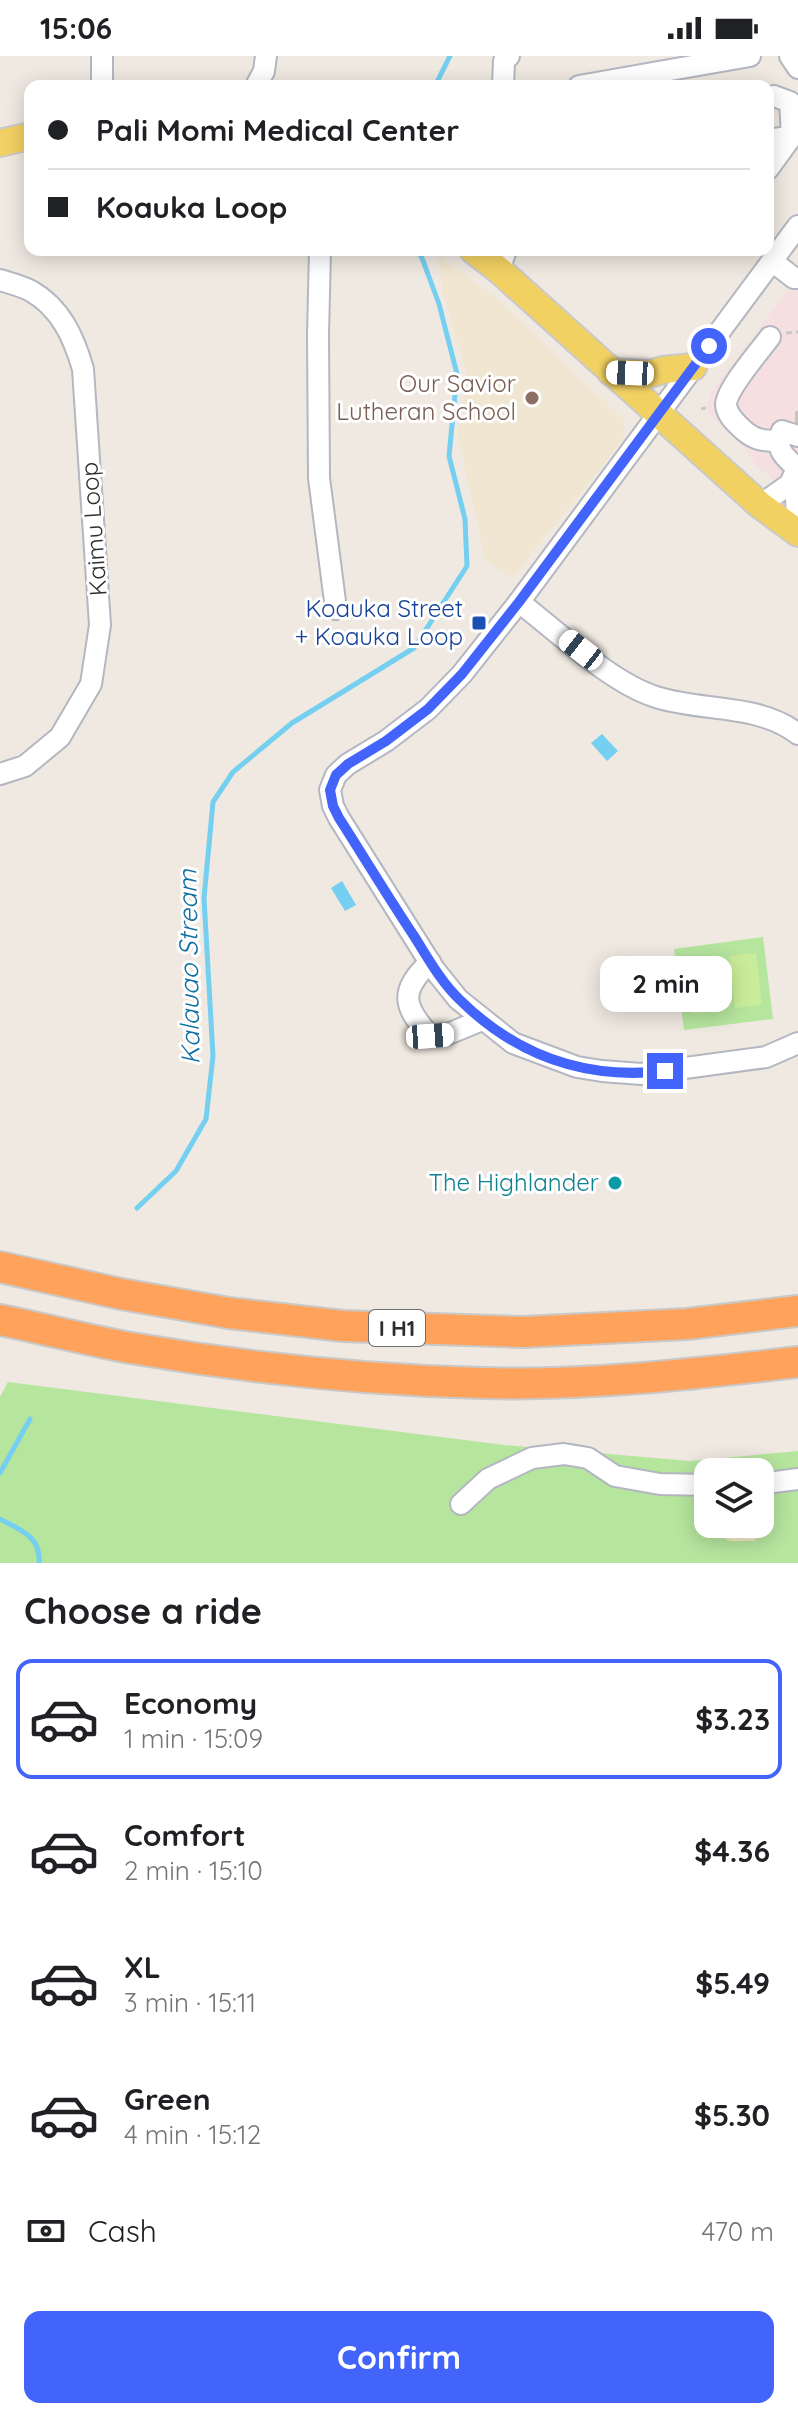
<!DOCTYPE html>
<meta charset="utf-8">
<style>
:root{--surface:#fff;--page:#f6f6f6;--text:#202124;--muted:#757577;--line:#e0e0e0;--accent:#4264fb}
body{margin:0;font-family:Quicksand,sans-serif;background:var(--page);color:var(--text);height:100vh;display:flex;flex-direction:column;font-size:30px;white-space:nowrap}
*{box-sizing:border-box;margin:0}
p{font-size:26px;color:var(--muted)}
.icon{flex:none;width:44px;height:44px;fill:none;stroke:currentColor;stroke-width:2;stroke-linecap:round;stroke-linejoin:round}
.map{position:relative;height:1507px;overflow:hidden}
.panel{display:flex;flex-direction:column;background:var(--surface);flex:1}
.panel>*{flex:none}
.banner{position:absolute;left:24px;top:24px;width:750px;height:176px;border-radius:16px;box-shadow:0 4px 20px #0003;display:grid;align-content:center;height:176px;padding:0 24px;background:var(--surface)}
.controls{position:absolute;left:694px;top:1402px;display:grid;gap:16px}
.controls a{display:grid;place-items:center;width:80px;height:80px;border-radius:16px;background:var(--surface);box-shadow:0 4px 20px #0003;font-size:40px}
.end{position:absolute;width:36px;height:36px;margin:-18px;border:10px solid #4264fb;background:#fff;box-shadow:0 0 0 4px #fff}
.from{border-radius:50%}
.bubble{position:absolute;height:56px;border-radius:16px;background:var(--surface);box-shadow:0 4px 20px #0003;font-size:26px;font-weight:700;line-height:56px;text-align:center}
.car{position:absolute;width:24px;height:48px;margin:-24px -12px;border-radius:10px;box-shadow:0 0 6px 2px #0007;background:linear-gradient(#fff 24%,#345 0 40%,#fff 0 76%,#345 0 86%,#fff 0)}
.banner b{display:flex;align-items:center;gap:28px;height:76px;font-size:30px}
.banner b+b{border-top:2px solid var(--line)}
.banner i{width:20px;height:20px;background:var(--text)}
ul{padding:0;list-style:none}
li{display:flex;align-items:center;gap:24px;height:120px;margin:0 16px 12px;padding:0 8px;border:4px solid transparent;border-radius:16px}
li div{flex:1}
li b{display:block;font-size:30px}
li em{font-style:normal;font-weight:700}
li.selected{border-color:var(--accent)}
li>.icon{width:72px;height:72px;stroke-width:1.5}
h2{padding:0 24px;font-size:36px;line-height:96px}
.pay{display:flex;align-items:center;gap:20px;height:88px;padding:0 24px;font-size:30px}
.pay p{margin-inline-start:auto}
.action{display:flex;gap:16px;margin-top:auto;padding:16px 24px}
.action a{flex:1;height:92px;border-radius:16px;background:var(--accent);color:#fff;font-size:32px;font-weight:700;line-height:92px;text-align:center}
.status{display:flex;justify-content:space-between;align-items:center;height:56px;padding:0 40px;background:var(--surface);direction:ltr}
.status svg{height:22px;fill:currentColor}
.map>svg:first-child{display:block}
.education{fill:#f0e6d1}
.medical{fill:#f5dfe0}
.green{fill:#b6e59e;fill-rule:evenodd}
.sand{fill:#f3ecc5}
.pitch{fill:#c9ec9a}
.water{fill:#75cff0}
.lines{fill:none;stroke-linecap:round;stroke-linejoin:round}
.stream{stroke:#75cff0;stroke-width:5}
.minor-tunnel{stroke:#c8c4bd;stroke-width:20;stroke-dasharray:20 10;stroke-linecap:butt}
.minor-casing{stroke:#b4b7c1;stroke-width:24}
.major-casing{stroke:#c9c9c9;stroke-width:30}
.highway-casing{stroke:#c9c9c9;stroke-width:34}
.path{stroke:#c9c9c9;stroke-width:3;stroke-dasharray:6 4;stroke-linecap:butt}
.minor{stroke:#fff;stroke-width:20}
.major{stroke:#f2d163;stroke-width:26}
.highway{stroke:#ffa35c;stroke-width:30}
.route{stroke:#4264fb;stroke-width:10}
.education-dot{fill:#8d6e63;stroke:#fff;stroke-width:3}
.transit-dot{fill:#1a4fb4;stroke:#fff;stroke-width:3}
.culture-dot{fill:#0f9aa8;stroke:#fff;stroke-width:3}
.labels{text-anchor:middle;stroke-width:6;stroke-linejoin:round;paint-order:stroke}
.shield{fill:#fff;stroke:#6d6d6d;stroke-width:2}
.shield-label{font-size:22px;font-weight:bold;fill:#2e2e2e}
.education-label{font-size:24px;fill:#785e54;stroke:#fff;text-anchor:end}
.street-label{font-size:24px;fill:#2e2e2e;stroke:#fff}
.transit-label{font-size:24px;fill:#164399;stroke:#fff;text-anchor:end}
.culture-label{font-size:24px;fill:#0d838f;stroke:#fff;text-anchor:end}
.water-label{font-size:26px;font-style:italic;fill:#0d6fa3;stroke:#fff}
</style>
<div class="status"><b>15:06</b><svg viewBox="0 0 49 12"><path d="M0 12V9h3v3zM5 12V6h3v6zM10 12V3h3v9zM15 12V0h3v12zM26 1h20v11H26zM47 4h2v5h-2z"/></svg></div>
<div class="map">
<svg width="798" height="1507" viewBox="0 0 798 1507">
<rect width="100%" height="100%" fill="#efe9e1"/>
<polygon class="education" points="438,200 495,241 624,364 623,384 512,522 485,502 457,377 468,321 442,235"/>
<polygon class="medical" points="798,221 798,442 757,411 745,392 710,359 707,352 711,336"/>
<g class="green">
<polygon points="763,881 773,963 684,974 674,893"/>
<path d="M8,1326L504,1389L690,1405L798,1395V1507H0V1341ZM708,1416H760V1468H708Z"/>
</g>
<path class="sand" d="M729,1468C740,1468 747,1470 756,1476L757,1482L754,1485C740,1483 725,1491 720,1474Z"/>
<g class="pitch">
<polygon points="756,897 762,949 735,952 729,900"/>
<polygon points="714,903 720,954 693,958 687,906"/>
</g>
<g class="water">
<polygon points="602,678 618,695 607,705 591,687"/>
<polygon points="342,825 356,849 345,855 331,832"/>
</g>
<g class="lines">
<g class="stream">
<polyline points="435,30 450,0"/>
<polyline points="137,1152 176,1115 206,1063 213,1000 204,842 213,746 233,716 292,667 414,592 467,510 465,463 449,400 457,318 439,248 422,202 417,194"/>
<polyline points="0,1417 30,1363"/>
<path d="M0,1463C20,1474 41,1480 39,1507"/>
</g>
<polyline class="minor-tunnel" points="795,365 798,365"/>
<defs>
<g id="minor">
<polyline points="790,0 798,12"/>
<polyline points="102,30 102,0"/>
<polyline points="256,30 264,15 266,0"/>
<polyline points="503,30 504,5 509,0"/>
<polyline points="579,30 750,0"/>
<polyline points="768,84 792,80 790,46 774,40"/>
<polyline points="768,113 792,80"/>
<polyline points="798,170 519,546 462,618 428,653 386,685 348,708 336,719 330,734 333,750 339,762 434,913 458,943 513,987 577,1011 602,1015 641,1018 766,1001 798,987"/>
<polyline points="320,194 318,279 319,422 336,553"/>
<polyline points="772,205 794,222 798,222"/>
<polyline points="499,214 506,194"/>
<path d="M0,224C10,227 22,230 31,235C61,252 74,282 83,313L100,569L91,628L60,681L25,710L0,718"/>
<path d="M770,281C760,295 726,333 726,349C727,358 733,364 739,370C752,383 760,385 778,385"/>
<path d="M798,380L782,375C774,394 785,401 798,413"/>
<polyline points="798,434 796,443 798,472"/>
<polyline points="760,449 790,428 797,412"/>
<path d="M519,546C558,576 611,627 656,641C702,656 758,647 798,678"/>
<path d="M430,906C400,935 402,949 430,980L448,978L482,964"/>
<polyline points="760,1428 798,1423"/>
<polyline points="461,1448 488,1423 532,1402 564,1398 588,1402 615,1420 660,1428 708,1429"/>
</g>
<g id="major">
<polyline points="0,87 30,80"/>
<polyline points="473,194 499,214 760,449 798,477"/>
<polyline points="611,316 649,318 663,314 693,311"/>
</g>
<g id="highway">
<polyline points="0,1211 121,1238 229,1257 343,1270 523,1276 687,1268 798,1255"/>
<path d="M0,1264C44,1273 87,1284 131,1292C247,1312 365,1324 482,1327C588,1330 693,1318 798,1306"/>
</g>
</defs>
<use href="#minor" class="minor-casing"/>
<use href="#major" class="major-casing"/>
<use href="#highway" class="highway-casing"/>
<g class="path">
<polyline points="786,277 798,276"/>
<polyline points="701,353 706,352"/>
</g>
<use href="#minor" class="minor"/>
<use href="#major" class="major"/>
<use href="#highway" class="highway"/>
</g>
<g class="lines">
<path class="route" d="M665,1015C586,1024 517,1000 460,944C441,926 428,902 414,880C388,841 364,801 339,762L333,750L330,734L336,719L348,708L386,685L428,653L462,618L519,546L709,290"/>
</g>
<circle class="education-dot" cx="532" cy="342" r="8"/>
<rect class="transit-dot" x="471" y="559" width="16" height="16" rx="4"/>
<circle class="culture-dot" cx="615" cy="1127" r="8"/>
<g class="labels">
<rect class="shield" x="369" y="1254" width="56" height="36" rx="6"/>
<g class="shield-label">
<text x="397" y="1280">I H1</text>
</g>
<g class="education-label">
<text x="516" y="336">Our Savior<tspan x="516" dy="28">Lutheran School</tspan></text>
</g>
<g class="street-label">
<text transform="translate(94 473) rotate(-94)" y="8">Kaimu Loop</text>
</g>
<g class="transit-label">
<text x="463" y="561">Koauka Street<tspan x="463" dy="28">+ Koauka Loop</tspan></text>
</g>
<g class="culture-label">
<text x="599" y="1135">The Highlander</text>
</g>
<g class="water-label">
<text transform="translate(189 911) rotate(-91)" y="9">Kalauao Stream</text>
</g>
</g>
</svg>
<div class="controls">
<a><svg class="icon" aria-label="layers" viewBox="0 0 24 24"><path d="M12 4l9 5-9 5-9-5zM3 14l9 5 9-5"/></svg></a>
</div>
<i class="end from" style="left:709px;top:290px"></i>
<i class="end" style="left:665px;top:1015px"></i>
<div class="bubble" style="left:600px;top:900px;width:132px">2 min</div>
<i class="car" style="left:630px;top:317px;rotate:272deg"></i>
<i class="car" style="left:581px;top:594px;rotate:308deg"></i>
<i class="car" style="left:430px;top:980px;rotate:86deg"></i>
<div class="banner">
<b><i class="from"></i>Pali Momi Medical Center</b>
<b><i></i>Koauka Loop</b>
</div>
</div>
<section class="panel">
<h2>Choose a ride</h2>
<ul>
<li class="selected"><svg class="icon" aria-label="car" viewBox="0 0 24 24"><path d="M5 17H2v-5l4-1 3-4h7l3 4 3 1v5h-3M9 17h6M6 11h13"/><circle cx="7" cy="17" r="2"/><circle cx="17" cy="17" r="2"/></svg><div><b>Economy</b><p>1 min · 15:09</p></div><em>$3.23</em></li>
<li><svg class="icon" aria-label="car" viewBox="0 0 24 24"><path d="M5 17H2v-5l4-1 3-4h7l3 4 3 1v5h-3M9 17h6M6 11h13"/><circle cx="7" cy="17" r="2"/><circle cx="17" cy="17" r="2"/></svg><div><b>Comfort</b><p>2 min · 15:10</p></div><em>$4.36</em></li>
<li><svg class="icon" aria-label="car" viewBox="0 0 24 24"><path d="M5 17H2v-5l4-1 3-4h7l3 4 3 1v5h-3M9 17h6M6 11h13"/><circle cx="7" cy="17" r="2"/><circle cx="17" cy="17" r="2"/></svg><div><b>XL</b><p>3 min · 15:11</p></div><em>$5.49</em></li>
<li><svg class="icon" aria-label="car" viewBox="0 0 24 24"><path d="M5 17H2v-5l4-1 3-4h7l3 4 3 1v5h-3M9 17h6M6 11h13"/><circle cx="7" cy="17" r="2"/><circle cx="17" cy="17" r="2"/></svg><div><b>Green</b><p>4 min · 15:12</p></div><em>$5.30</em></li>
</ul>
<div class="pay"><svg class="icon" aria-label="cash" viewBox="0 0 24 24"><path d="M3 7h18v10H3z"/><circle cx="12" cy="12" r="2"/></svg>Cash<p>470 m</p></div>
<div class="action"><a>Confirm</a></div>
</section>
